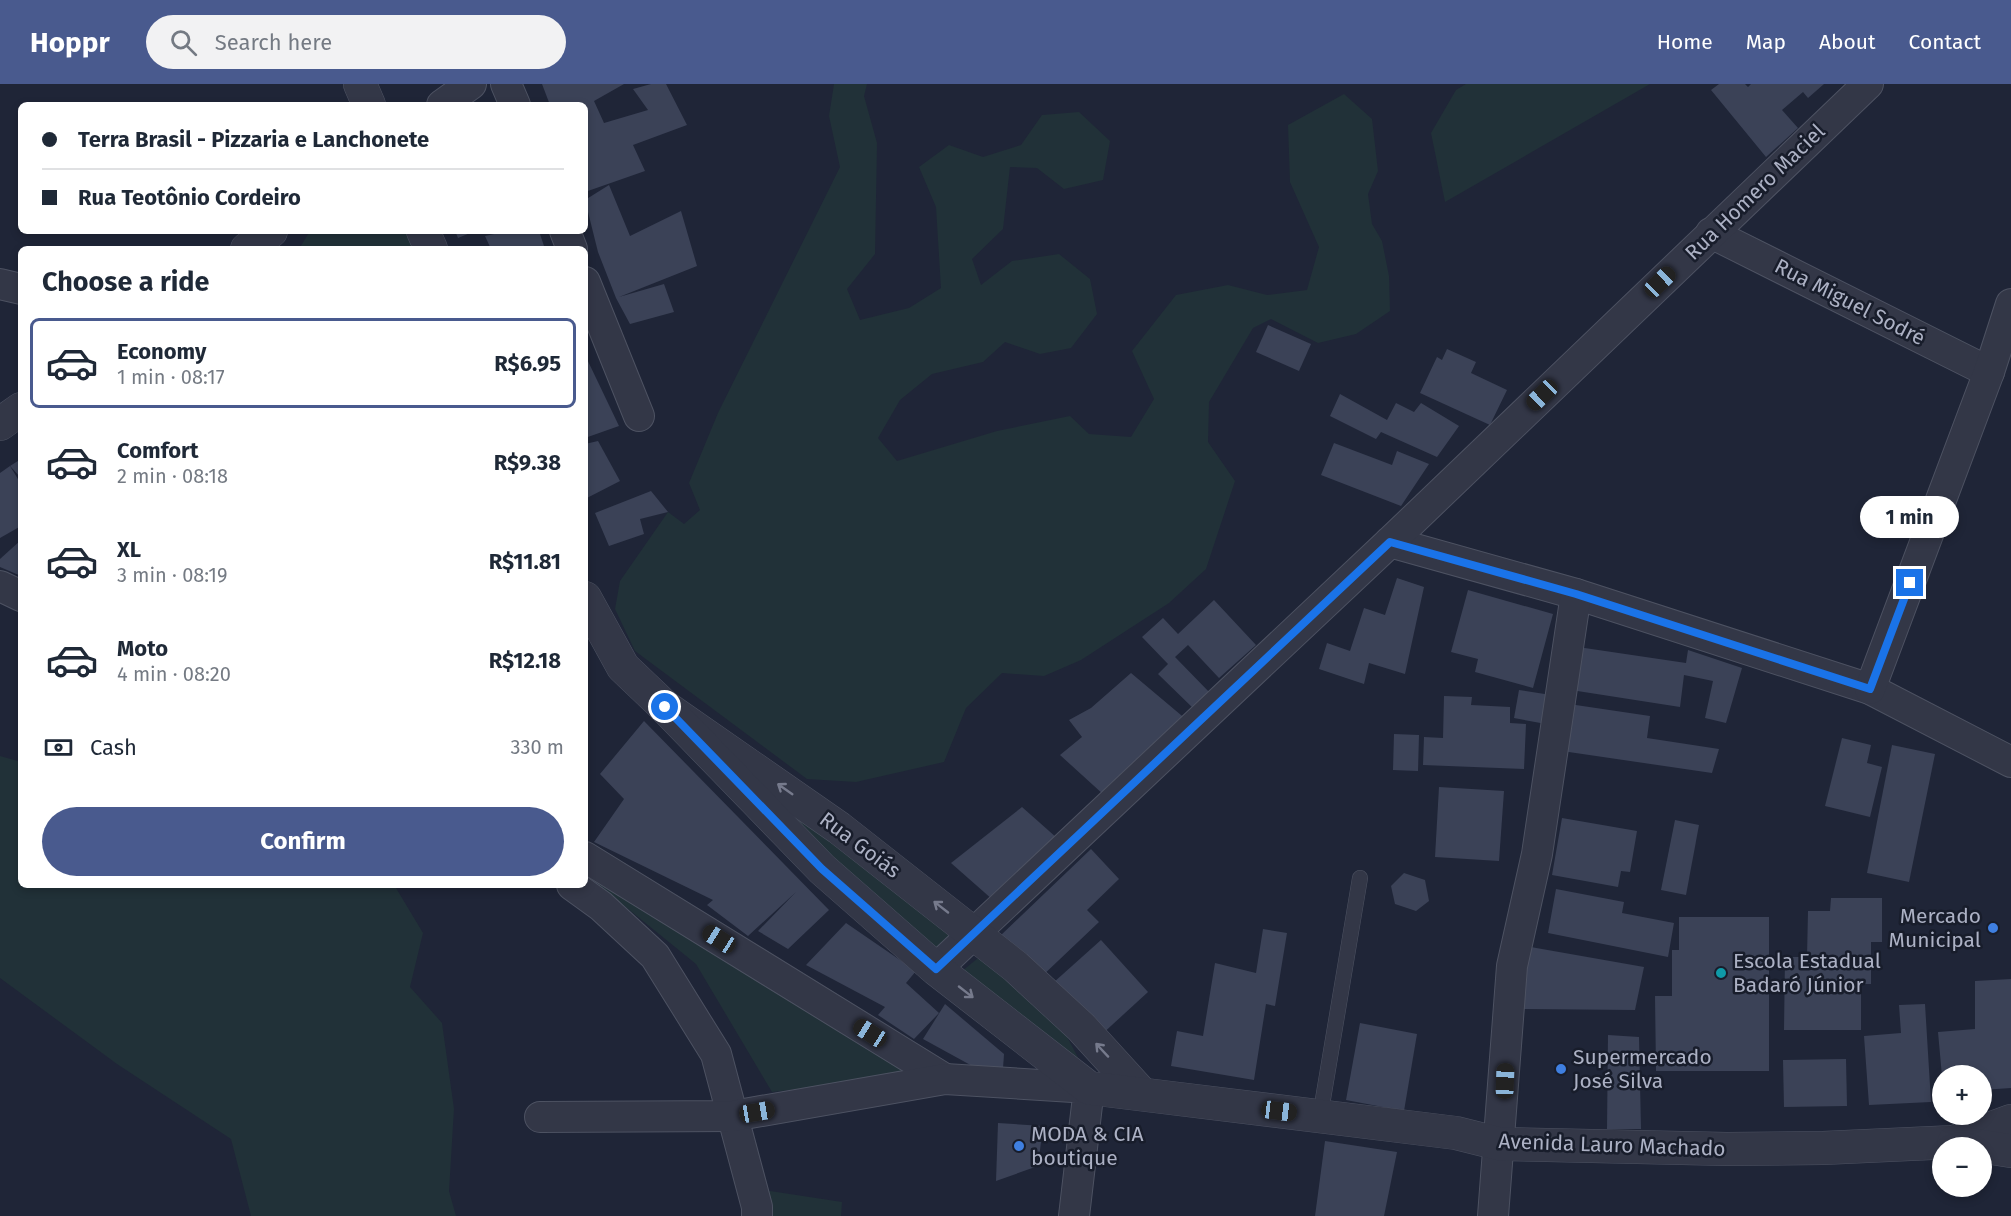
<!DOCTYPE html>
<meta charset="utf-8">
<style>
:root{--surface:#fff;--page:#f2f2f3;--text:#1f2937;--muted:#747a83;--line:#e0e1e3;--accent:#495a8e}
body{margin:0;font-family:"Fira Sans",sans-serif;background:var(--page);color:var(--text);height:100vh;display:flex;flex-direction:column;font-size:22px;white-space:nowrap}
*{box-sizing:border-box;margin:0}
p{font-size:20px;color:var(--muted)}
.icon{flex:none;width:33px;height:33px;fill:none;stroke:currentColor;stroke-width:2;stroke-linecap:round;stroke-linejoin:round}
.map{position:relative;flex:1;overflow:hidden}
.details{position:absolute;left:18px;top:162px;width:570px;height:642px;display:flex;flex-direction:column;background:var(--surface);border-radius:9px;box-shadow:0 3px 9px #0003}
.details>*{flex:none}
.hud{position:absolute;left:18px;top:18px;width:570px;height:132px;border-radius:9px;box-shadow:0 3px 9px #0003;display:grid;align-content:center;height:132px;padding:0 24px;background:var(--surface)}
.tools{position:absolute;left:1932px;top:981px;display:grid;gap:12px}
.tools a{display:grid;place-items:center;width:60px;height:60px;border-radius:50%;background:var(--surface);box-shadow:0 3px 9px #0003;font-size:30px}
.end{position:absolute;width:27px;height:27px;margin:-14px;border:8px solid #1a73e8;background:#fff;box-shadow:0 0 0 3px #fff}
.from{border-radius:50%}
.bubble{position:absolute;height:42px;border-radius:21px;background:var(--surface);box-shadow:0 3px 9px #0003;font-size:20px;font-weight:700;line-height:42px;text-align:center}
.car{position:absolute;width:18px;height:36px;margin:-18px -9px;border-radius:8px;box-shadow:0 0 4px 2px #0007;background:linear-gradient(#222 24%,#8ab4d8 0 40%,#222 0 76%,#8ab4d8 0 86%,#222 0)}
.hud b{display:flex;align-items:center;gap:21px;height:57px;font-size:22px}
.hud b+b{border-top:2px solid var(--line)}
.hud i{width:15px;height:15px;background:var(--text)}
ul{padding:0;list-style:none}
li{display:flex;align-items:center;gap:18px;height:90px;margin:0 12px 9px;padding:0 12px;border:3px solid transparent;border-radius:9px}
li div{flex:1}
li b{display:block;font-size:22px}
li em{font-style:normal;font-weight:700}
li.selected{border-color:var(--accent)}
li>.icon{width:54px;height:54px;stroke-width:1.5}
h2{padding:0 24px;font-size:27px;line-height:72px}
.pay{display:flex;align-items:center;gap:15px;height:66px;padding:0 24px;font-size:22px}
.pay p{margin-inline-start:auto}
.primary-button{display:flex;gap:12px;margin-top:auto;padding:12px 24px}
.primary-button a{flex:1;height:69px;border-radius:36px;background:var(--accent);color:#fff;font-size:24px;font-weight:700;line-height:69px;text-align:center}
header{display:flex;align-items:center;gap:36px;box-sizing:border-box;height:84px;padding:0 30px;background:var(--accent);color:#fff}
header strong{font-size:28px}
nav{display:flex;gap:33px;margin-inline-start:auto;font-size:21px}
.search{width:420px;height:54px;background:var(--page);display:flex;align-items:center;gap:15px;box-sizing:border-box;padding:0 21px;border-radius:33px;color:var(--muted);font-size:22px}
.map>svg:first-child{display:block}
.green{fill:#213138}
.building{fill:#3b4257}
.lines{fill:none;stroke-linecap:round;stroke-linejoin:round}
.service-casing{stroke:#4d5262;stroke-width:16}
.minor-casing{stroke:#4d5262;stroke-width:32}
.tertiary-casing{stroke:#4d5262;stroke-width:34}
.service{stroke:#333747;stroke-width:15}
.minor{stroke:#333747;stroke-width:30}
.tertiary{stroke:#333747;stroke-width:33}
.oneway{stroke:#767a8c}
.route{stroke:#1a73e8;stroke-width:8}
.shop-dot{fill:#3f7fe0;stroke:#181d2b;stroke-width:2}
.culture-dot{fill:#0f9aa8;stroke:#181d2b;stroke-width:2}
.labels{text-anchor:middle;stroke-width:5;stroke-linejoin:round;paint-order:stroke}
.street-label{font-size:21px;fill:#acb1c4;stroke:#181d2b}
.poi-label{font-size:21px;fill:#acb1c4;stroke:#181d2b;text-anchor:start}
</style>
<header>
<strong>Hoppr</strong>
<div class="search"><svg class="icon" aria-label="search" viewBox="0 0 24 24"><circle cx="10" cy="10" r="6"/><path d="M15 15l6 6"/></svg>Search here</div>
<nav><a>Home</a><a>Map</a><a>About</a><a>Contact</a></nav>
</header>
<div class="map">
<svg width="2011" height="1132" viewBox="0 0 2011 1132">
<rect width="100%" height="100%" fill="#1f2537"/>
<g class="green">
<polygon points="834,0 867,0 864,12 877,59 875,170 847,205 860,236 909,224 941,204 936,123 919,83 949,61 983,73 1021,61 1042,31 1079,28 1110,57 1103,96 1064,105 1037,84 1010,83 1003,145 972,175 981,201 1012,177 1059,170 1090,195 1097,230 1071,264 1040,270 1005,258 983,278 932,290 900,316 878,354 897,377 997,347 1070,332 1089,350 1131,353 1154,315 1132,267 1176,211 1228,201 1267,211 1307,206 1319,163 1290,98 1288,41 1344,10 1372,35 1378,87 1368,110 1372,140 1382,157 1389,192 1390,227 1356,250 1318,259 1271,235 1253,244 1209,318 1208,358 1235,397 1206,485 1169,519 1081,576 1044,592 1002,589 966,624 944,678 856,698 807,695 635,567 615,525 620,497 668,428 684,440 700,426 689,399 718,329 840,83 829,32"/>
<polygon points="1466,0 1650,0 1445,118 1431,49 1456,6"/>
<polygon points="310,147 415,147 422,165 299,165"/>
<polygon points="0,672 21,678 21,801 357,801 396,804 423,849 410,903 442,939 454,1025 449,1107 456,1132 251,1132 231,1055 117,980 0,894"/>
<polygon points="766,707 953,848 933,870"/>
<polygon points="585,790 918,992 772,1008 696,880"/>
<polygon points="983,870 1061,941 1086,989 956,892"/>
<polygon points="751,1104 842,1118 841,1132 749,1132"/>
</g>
<g class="building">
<polygon points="542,0 624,0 594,17 604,39 648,26 633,5 651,0 666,0 687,41 633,61 645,87 585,108 585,21 550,21"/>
<polygon points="1719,0 1745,0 1748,3 1751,0 1824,0 1808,14 1803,8 1782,26 1798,44 1766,73 1711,6"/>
<polygon points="609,101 630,152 681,127 697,182 619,213 664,200 674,228 630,240 616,214 598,168 585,116"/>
<polygon points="455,147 475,147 458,154"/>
<polygon points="508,147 539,147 545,165 491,165 485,152"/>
<polygon points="1268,241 1311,260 1299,287 1256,268"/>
<polygon points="1447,265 1476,278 1471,289 1507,306 1490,341 1420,309 1437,273 1442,276"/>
<polygon points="585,271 619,342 585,354"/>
<polygon points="1340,310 1387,336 1396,319 1414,328 1421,319 1459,342 1437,373 1381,348 1376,355 1330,332"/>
<polygon points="598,357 620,397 585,415 585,360"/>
<polygon points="1334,359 1392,381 1397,367 1429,380 1401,422 1321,391"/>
<polygon points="21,375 21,394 10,382"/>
<polygon points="10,382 21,400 21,442 0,454 0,389"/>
<polygon points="651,407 668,428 640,435 644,450 609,462 595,429"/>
<polygon points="21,456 21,492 0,483 0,475"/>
<polygon points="1397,494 1424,503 1405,590 1369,579 1364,600 1319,585 1327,559 1350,567 1364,524 1385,531"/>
<polygon points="1468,506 1553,530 1533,604 1475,588 1478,575 1451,568"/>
<polygon points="1214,516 1256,561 1219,594 1188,561 1175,573 1211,610 1195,626 1158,590 1168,580 1142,553 1163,534 1178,550"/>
<polygon points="1578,563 1686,579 1688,566 1742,584 1726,639 1705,634 1713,597 1684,591 1680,623 1571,606"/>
<polygon points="1131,589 1194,642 1104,711 1060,671 1082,653 1069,636 1091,624"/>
<polygon points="1519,606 1551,611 1546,640 1514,634"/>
<polygon points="1444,612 1472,613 1471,621 1510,623 1510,639 1526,640 1524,685 1423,681 1424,653 1443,654"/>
<polygon points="1569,620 1650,632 1647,654 1719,665 1712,689 1562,667"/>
<polygon points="644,637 829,826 788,865 758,847 796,808 748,852 707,821 713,816 594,758 624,715 600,690"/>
<polygon points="1394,650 1419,651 1418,687 1393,686"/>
<polygon points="1842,654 1871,661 1867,679 1882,683 1870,733 1825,722"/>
<polygon points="1892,661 1935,670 1909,798 1867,789"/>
<polygon points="1439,703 1504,707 1499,777 1435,773"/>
<polygon points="1022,723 1066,762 993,816 951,779"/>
<polygon points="1562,734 1637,747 1630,788 1621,787 1618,803 1552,791"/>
<polygon points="1675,736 1699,741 1686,811 1661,806"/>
<polygon points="1091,765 1119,795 1087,826 1099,838 1039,895 999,853"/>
<polygon points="1404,789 1425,796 1429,817 1416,827 1395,820 1391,802"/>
<polygon points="1556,805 1624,818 1622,829 1674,839 1668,873 1548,849"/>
<polygon points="1831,814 1882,814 1882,858 1871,858 1871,900 1861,900 1861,946 1784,946 1785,873 1807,873 1808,827 1830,827"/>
<polygon points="1679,833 1769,833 1769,987 1656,987 1655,912 1672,912 1672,866 1679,866"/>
<polygon points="846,839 916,887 906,899 939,929 914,955 878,931 885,923 806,881"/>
<polygon points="1263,845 1287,849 1275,922 1266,920 1254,996 1171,982 1177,947 1203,952 1215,879 1256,889"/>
<polygon points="1101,856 1148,908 1100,952 1053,899"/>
<polygon points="1525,862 1644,883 1635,926 1514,925"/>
<polygon points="2011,895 2011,1004 1982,1006 1982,992 1942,992 1938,948 1975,945 1975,897"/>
<polygon points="945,920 1004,970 1003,985 985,989 923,955"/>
<polygon points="1925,920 1931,1018 1869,1021 1864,952 1901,949 1899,921"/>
<polygon points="1360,939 1417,950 1404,1027 1346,1016"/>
<polygon points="1608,951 1639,953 1641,1045 1607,1045"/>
<polygon points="1846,975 1847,1022 1784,1023 1783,976"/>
<polygon points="998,1039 1043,1042 1038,1082 996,1097"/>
<polygon points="1325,1057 1397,1068 1384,1132 1315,1132"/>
</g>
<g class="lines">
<defs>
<polyline id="service" points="1320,1033 1360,794"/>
<g id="minor">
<polyline points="506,0 515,21"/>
<polyline points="442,21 471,0"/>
<polyline points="565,147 572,165"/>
<polyline points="1711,149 1989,288"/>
<polyline points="585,198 639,332"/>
<polyline points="0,200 21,205"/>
<polyline points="1390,458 1576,510 1870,605 2011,678"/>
<polyline points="0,502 21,512"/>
<polyline points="1870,605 1989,288 2011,220"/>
<polyline points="585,773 945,995"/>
<polyline points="572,801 601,822 655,872 716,970 757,1123 757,1132"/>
<polyline points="936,885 1390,458 1868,0"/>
<polyline points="540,1033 733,1032 945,995 1089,1004 1074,1132"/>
<polyline points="1493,1132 1512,882 1537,770 1576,510"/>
</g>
<g id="tertiary">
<polyline points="360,0 369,21"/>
<polyline points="423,147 431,165"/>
<polyline points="247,165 271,147"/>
<polyline points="0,340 21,325"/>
<polyline points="585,514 623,583 665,623 839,744 1016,883 1081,943 1141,1009"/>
<polyline points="665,623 822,785 936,885 1089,1004 1456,1049 1500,1060 1727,1065 1823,1064 1954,1058 2011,1037"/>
<polyline points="1954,1058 2011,1067"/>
</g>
</defs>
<use href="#service" class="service-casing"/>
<use href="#minor" class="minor-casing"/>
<use href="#tertiary" class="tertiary-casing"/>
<use href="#service" class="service"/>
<use href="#minor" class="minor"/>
<use href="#tertiary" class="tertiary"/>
</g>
<defs><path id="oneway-shaft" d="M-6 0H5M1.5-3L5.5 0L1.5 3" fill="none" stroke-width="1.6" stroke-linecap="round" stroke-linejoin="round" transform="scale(1.5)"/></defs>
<g class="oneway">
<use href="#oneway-shaft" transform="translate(785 705) rotate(-145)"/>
<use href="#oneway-shaft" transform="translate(941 823) rotate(-142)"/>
<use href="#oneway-shaft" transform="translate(966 908) rotate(38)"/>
<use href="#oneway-shaft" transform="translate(1102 966) rotate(-133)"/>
</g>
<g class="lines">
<polyline class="route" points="665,623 822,785 936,885 1390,458 1576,510 1870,605 1910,499"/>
</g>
<g class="shop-dot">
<circle cx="1993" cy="844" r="6"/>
<circle cx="1561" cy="985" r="6"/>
<circle cx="1019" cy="1062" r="6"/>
</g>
<circle class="culture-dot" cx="1721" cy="889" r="6"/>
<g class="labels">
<g class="street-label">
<text transform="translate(1755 108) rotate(-44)" y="7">Rua Homero Maciel</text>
<text transform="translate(1850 218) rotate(27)" y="7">Rua Miguel Sodré</text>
<text transform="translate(860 761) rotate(37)" y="7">Rua Goiás</text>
<text transform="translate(1612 1061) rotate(2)" y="7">Avenida Lauro Machado</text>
</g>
<g class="poi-label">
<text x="1981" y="839" text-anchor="end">Mercado<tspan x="1981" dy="24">Municipal</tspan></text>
<text x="1733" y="884">Escola Estadual<tspan x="1733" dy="24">Badaró Júnior</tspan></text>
<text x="1573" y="980">Supermercado<tspan x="1573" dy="24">José Silva</tspan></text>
<text x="1031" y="1057">MODA &amp; CIA<tspan x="1031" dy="24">boutique</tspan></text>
</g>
</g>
</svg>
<div class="tools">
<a>+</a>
<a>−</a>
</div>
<i class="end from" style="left:665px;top:623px"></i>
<i class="end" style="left:1910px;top:499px"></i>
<div class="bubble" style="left:1860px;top:412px;width:99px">1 min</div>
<i class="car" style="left:1660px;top:198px;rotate:46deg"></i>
<i class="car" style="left:1542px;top:311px;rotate:226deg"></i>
<i class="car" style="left:719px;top:855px;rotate:302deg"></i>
<i class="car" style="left:870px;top:949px;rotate:302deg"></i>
<i class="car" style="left:1505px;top:997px;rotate:2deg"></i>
<i class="car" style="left:1279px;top:1027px;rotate:97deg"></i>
<i class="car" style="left:757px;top:1028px;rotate:80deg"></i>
<div class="hud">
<b><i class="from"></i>Terra Brasil - Pizzaria e Lanchonete</b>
<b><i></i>Rua Teotônio Cordeiro</b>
</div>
<section class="details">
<h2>Choose a ride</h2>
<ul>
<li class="selected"><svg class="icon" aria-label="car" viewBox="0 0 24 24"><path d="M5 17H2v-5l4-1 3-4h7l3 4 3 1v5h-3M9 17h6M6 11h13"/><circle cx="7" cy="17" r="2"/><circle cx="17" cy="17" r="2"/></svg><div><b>Economy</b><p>1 min · 08:17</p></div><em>R$6.95</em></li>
<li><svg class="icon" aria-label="car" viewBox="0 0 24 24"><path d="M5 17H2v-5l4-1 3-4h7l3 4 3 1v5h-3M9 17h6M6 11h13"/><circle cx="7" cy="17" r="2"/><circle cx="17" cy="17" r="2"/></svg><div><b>Comfort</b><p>2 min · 08:18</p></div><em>R$9.38</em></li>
<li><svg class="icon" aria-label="car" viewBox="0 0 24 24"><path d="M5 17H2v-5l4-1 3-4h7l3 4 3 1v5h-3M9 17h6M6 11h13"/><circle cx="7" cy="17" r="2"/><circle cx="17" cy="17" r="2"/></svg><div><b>XL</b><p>3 min · 08:19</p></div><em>R$11.81</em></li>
<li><svg class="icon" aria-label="car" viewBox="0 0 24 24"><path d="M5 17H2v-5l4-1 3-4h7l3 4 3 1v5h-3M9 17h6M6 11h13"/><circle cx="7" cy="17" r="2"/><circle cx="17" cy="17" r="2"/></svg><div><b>Moto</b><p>4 min · 08:20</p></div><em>R$12.18</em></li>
</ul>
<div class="pay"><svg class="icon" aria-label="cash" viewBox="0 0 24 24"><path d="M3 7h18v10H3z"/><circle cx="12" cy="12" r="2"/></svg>Cash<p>330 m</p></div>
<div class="primary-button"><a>Confirm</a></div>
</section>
</div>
